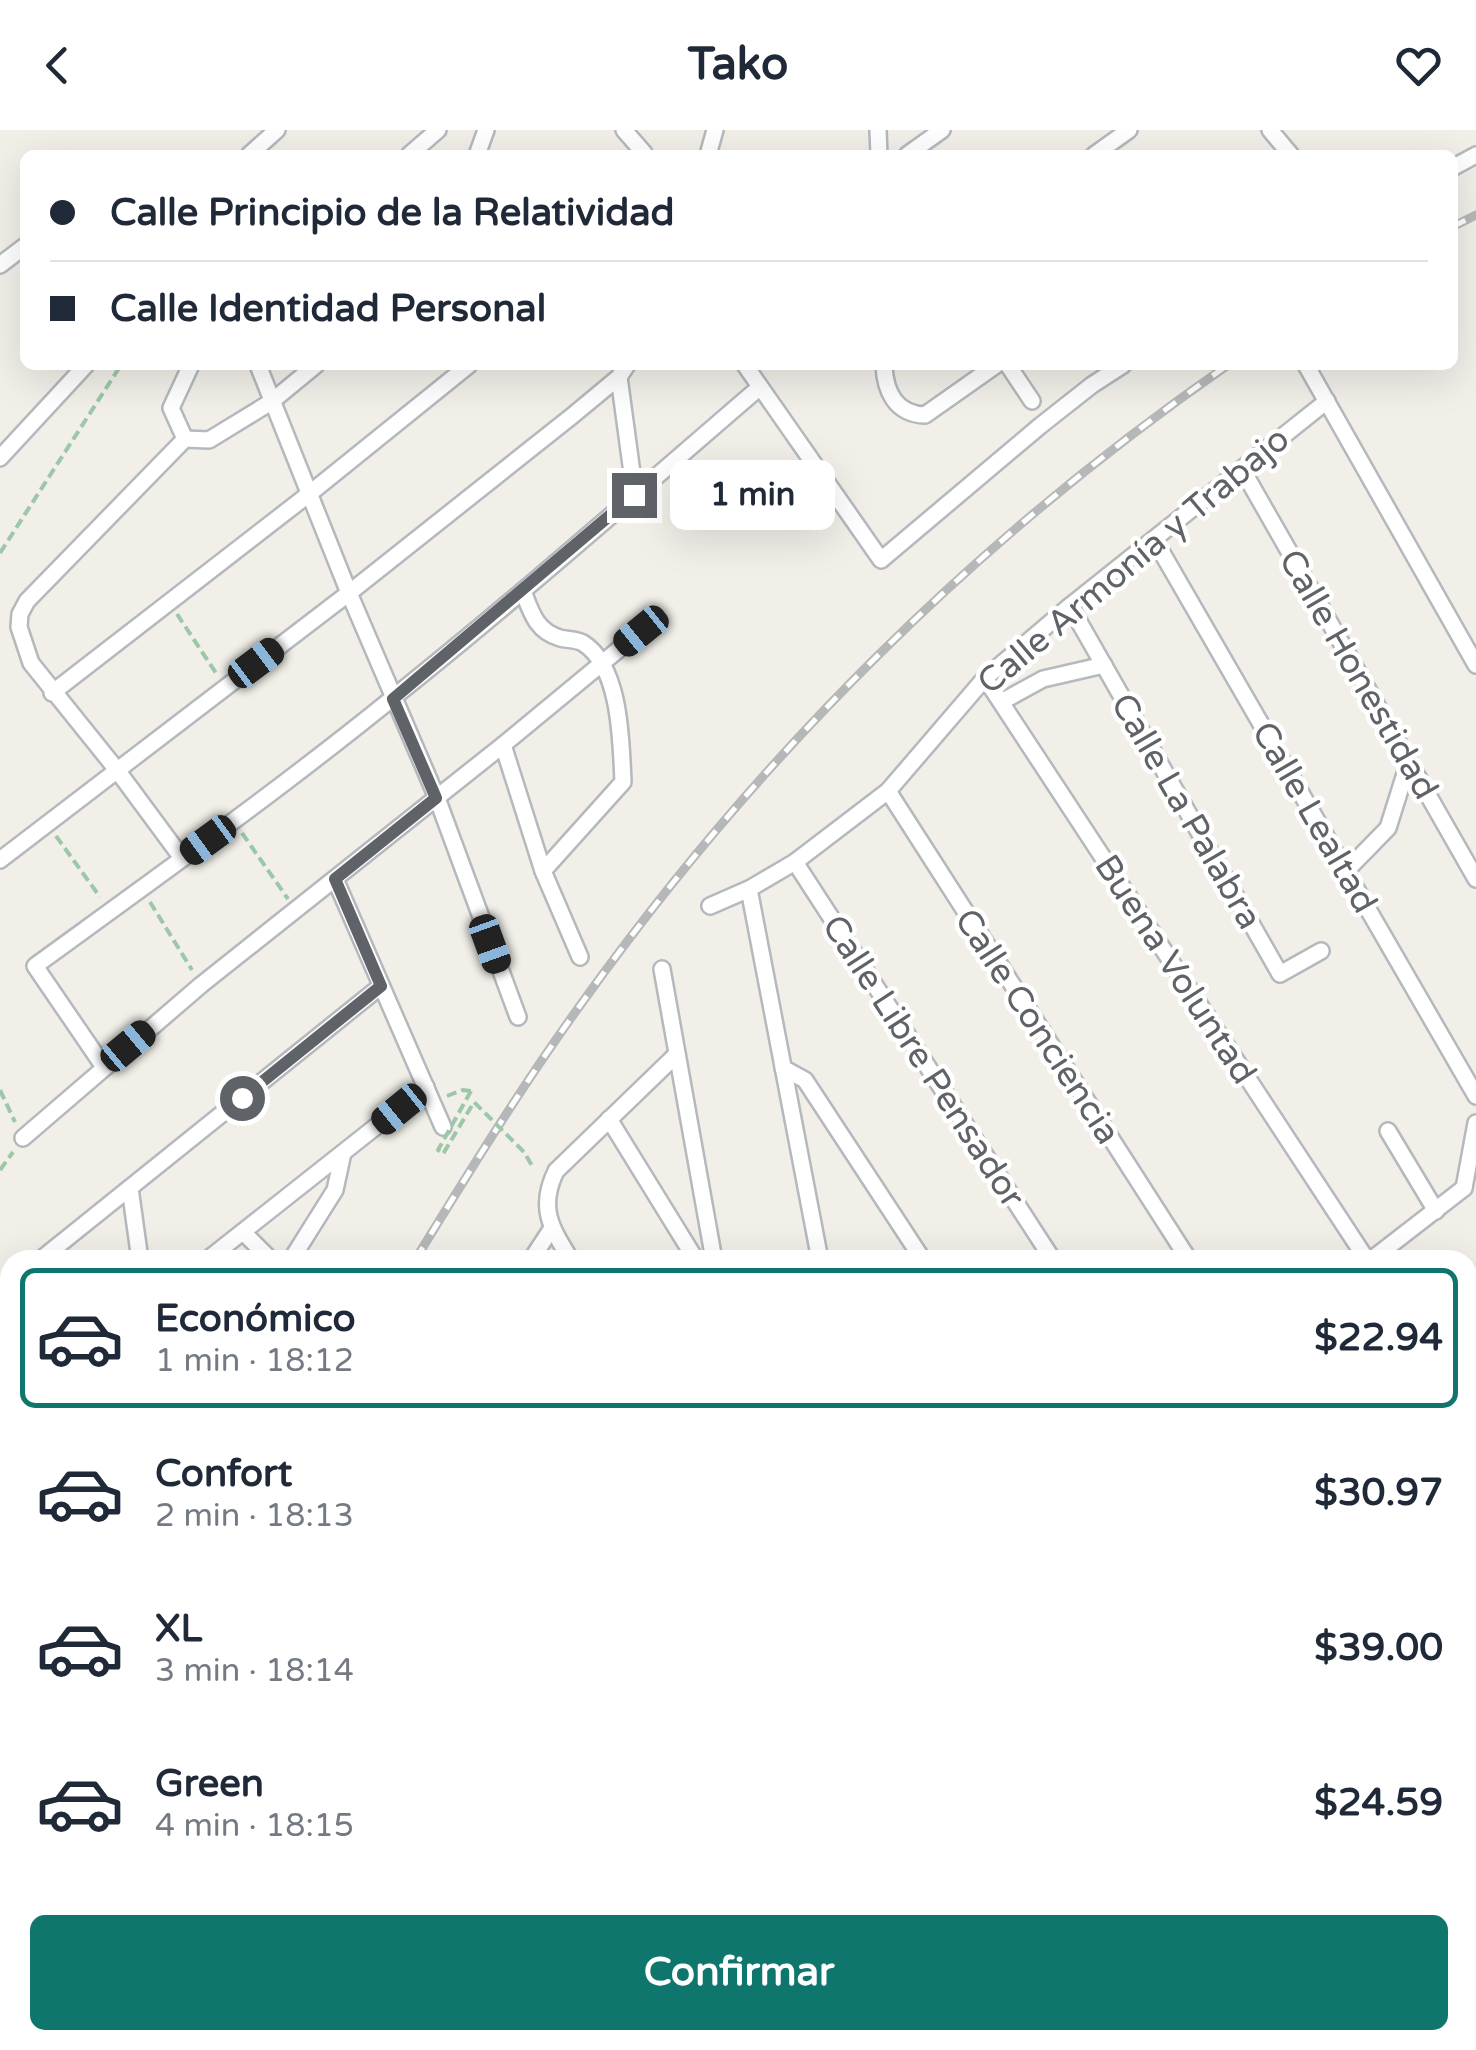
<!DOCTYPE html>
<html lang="es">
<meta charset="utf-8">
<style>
:root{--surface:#fff;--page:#f6f6f7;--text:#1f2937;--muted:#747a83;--line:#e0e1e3;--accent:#0f766e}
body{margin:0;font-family:"Varela Round",sans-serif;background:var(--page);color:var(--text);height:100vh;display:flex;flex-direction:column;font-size:38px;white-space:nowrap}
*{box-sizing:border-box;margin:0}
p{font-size:32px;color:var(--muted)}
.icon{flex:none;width:55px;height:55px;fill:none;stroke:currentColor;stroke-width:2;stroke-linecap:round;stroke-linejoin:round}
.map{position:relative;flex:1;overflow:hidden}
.details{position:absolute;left:0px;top:1120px;width:1478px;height:800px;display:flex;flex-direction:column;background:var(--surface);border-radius:30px 30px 0 0;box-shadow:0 10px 40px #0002}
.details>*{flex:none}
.guide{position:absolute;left:20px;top:20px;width:1438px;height:220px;border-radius:15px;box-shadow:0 10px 40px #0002;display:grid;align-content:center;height:220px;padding:0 30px;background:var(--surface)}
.end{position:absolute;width:45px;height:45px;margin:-22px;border:12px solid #5f6368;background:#fff;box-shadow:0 0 0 5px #fff}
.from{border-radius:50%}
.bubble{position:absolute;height:70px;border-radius:15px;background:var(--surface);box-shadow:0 10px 40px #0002;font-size:32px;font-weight:700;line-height:70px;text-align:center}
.car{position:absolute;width:30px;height:60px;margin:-30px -15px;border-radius:12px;box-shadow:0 0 8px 2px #0007;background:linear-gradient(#222 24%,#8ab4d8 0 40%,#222 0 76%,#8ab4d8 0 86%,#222 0)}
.guide b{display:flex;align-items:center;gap:35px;height:95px;font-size:38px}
.guide b+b{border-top:2px solid var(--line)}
.guide i{width:25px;height:25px;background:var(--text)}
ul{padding:18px 0 0;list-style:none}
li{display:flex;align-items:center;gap:30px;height:140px;margin:0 20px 15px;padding:0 10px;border:5px solid transparent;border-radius:15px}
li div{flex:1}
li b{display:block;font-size:38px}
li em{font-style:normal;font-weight:700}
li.on{border-color:var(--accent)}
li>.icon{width:90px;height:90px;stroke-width:1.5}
.primary-button{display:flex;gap:20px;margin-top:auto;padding:20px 30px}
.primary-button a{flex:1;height:115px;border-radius:15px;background:var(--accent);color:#fff;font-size:40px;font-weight:700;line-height:115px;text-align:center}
header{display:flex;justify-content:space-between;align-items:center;height:130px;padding:0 30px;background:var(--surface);font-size:45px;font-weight:700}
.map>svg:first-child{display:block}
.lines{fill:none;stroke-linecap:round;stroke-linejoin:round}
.minor-casing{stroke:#b5b8bc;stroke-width:20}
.path{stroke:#9cc7a9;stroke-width:4;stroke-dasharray:10 5;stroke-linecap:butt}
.minor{stroke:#fff;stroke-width:15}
.rail-casing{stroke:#b6b7b8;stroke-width:9}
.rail{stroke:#fff;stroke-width:5;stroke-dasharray:15;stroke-linecap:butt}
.path-bridge{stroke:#9cc7a9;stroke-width:4;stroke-dasharray:10 5;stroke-linecap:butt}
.route{stroke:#5f6368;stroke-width:12}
.labels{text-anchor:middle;stroke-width:9;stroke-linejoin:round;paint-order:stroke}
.street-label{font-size:35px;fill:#5f6368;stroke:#fff}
</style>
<header><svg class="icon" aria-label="back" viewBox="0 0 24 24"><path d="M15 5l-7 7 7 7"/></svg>Tako<svg class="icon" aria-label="heart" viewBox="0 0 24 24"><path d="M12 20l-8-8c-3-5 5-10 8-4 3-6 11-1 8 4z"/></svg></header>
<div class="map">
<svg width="1476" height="1920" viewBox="0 0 1476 1920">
<rect width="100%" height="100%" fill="#f1efe8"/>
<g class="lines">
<defs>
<g id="minor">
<polyline points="624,0 644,23"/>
<polyline points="878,0 879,25"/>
<polyline points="1270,0 1291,25"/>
<polyline points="249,25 277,0"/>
<polyline points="409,25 438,0"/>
<polyline points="477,25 486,0"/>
<polyline points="708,25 715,0"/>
<polyline points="907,25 942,0"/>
<polyline points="1094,25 1129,0"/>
<polyline points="1452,38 1476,25"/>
<polyline points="0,135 25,116"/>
<polyline points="258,235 349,463 437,668 518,887"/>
<polyline points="745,235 881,430 1040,296 1092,255 1123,235"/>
<path d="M884,235C885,262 896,284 925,285L996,235"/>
<polyline points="1008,235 1032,271"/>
<polyline points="1306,235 1476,535"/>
<polyline points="619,247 635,365"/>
<polyline points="185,309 209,310 271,272 316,235"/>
<polyline points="185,309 171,278 191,235"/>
<polyline points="0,328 86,235"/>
<polyline points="1242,339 1476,749"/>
<polyline points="1154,409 1476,966"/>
<path d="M523,461C531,482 536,501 560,508C567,510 576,509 583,513C621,537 621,612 623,652L543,741"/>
<polyline points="1070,476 1280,844 1321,821"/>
<polyline points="985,548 1367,1130"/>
<polyline points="52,563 309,364 469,235"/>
<polyline points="1001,572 1043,549 1104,535"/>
<polyline points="503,615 543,741 580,827"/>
<polyline points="888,661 1189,1130"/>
<polyline points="182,728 117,640 31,533 19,497 20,484 27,471 185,309"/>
<polyline points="0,730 349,463 572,286 619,247 627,235"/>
<polyline points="795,732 1053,1130"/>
<polyline points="1346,741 1388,698 1409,631"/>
<polyline points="335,749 443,997"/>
<polyline points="749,759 820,1130"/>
<polyline points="710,776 749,759 795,732 888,661 985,548 1070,476 1327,271"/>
<polyline points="662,839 714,1130"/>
<path d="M104,937L35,836C156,748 278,661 394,567C519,467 639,361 760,257"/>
<polyline points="783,938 805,950 923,1130"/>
<polyline points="609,989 696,1130"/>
<polyline points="1388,1001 1436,1081"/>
<polyline points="23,1008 201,855 503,615 641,501"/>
<polyline points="130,1058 140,1130"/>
<polyline points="1464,1058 1476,993"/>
<polyline points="243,1102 271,1130"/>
<polyline points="40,1130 381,856"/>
<polyline points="207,1130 426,957"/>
<polyline points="291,1130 335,1060 343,1023"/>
<polyline points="531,1130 552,1098"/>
<path d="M571,1130C551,1098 538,1078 556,1041L677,924"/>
<polyline points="1371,1130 1464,1058"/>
<polyline points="1468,1365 1476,1376"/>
<polyline points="1468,1438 1476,1446"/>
<polyline points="1468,1460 1476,1457"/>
<polyline points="1468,1588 1476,1587"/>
<polyline points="1468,1704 1476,1707"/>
<polyline points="627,1910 632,1920"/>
<polyline points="869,1910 870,1920"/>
<polyline points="1107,1910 1114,1920"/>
<polyline points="55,1920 63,1910"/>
<polyline points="153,1920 160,1910"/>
<polyline points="313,1920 333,1910"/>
<polyline points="551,1920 571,1910"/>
<polyline points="786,1920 806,1910"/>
</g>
</defs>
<use href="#minor" class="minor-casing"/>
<g class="path">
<polyline points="0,423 121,235"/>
<polyline points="177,484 216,543"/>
<polyline points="242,703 288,769"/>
<polyline points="56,706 100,767"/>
<polyline points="150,772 192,840"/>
<polyline points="0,960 15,992"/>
<polyline points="447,966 463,960 471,961"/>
<polyline points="0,1040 13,1022"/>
<polyline points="0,1249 10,1282"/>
</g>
<use href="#minor" class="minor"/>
<defs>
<g id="rail">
<polyline points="1452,97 1476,85"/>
<path d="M415,1130C469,1042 523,954 584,870C761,623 978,408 1228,235"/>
<polyline points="0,1811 10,1797"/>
</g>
</defs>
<use href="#rail" class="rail-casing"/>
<use href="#rail" class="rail"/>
<polyline class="path-bridge" points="471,961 438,1020 443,1024 474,972 524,1022 534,1039"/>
</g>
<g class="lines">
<polyline class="route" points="242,968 381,856 335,749 436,668 393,569 634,365"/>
</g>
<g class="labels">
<g class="street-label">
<text transform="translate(1133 430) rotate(-40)" y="12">Calle Armonía y Trabajo</text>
<text transform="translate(1359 544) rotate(60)" y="12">Calle Honestidad</text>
<text transform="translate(1187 681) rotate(60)" y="12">Calle La Palabra</text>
<text transform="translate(1315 687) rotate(60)" y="12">Calle Lealtad</text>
<text transform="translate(1176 839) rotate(57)" y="12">Buena Voluntad</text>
<text transform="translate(1038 896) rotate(57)" y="12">Calle Conciencia</text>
<text transform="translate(924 931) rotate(57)" y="12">Calle Libre Pensador</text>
</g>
</g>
</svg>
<i class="end from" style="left:242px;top:968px"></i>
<i class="end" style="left:634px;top:365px"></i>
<div class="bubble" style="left:670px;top:330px;width:165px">1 min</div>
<i class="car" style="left:641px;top:501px;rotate:231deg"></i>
<i class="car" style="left:256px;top:533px;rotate:53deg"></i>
<i class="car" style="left:208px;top:710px;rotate:234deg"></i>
<i class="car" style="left:490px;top:814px;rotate:160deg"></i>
<i class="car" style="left:128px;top:916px;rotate:50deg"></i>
<i class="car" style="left:399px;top:979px;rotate:231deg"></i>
<div class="guide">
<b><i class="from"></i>Calle Principio de la Relatividad</b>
<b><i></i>Calle Identidad Personal</b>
</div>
<section class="details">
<ul>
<li class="on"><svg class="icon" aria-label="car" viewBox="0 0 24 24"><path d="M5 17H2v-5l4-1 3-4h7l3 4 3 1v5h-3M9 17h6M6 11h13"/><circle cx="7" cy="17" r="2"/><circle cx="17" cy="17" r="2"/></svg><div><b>Económico</b><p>1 min · 18:12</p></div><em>$22.94</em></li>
<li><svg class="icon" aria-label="car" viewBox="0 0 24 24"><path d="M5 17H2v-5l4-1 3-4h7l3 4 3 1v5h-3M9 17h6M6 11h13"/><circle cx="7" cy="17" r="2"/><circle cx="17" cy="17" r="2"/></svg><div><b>Confort</b><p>2 min · 18:13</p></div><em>$30.97</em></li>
<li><svg class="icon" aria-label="car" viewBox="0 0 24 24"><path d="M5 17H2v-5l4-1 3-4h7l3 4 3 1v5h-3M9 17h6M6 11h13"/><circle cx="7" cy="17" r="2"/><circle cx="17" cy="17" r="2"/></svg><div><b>XL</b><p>3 min · 18:14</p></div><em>$39.00</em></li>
<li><svg class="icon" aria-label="car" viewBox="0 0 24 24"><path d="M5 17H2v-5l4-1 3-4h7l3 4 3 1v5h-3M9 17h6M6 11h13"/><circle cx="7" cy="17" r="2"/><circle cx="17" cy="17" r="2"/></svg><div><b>Green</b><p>4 min · 18:15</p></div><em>$24.59</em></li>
</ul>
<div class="primary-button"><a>Confirmar</a></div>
</section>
</div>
